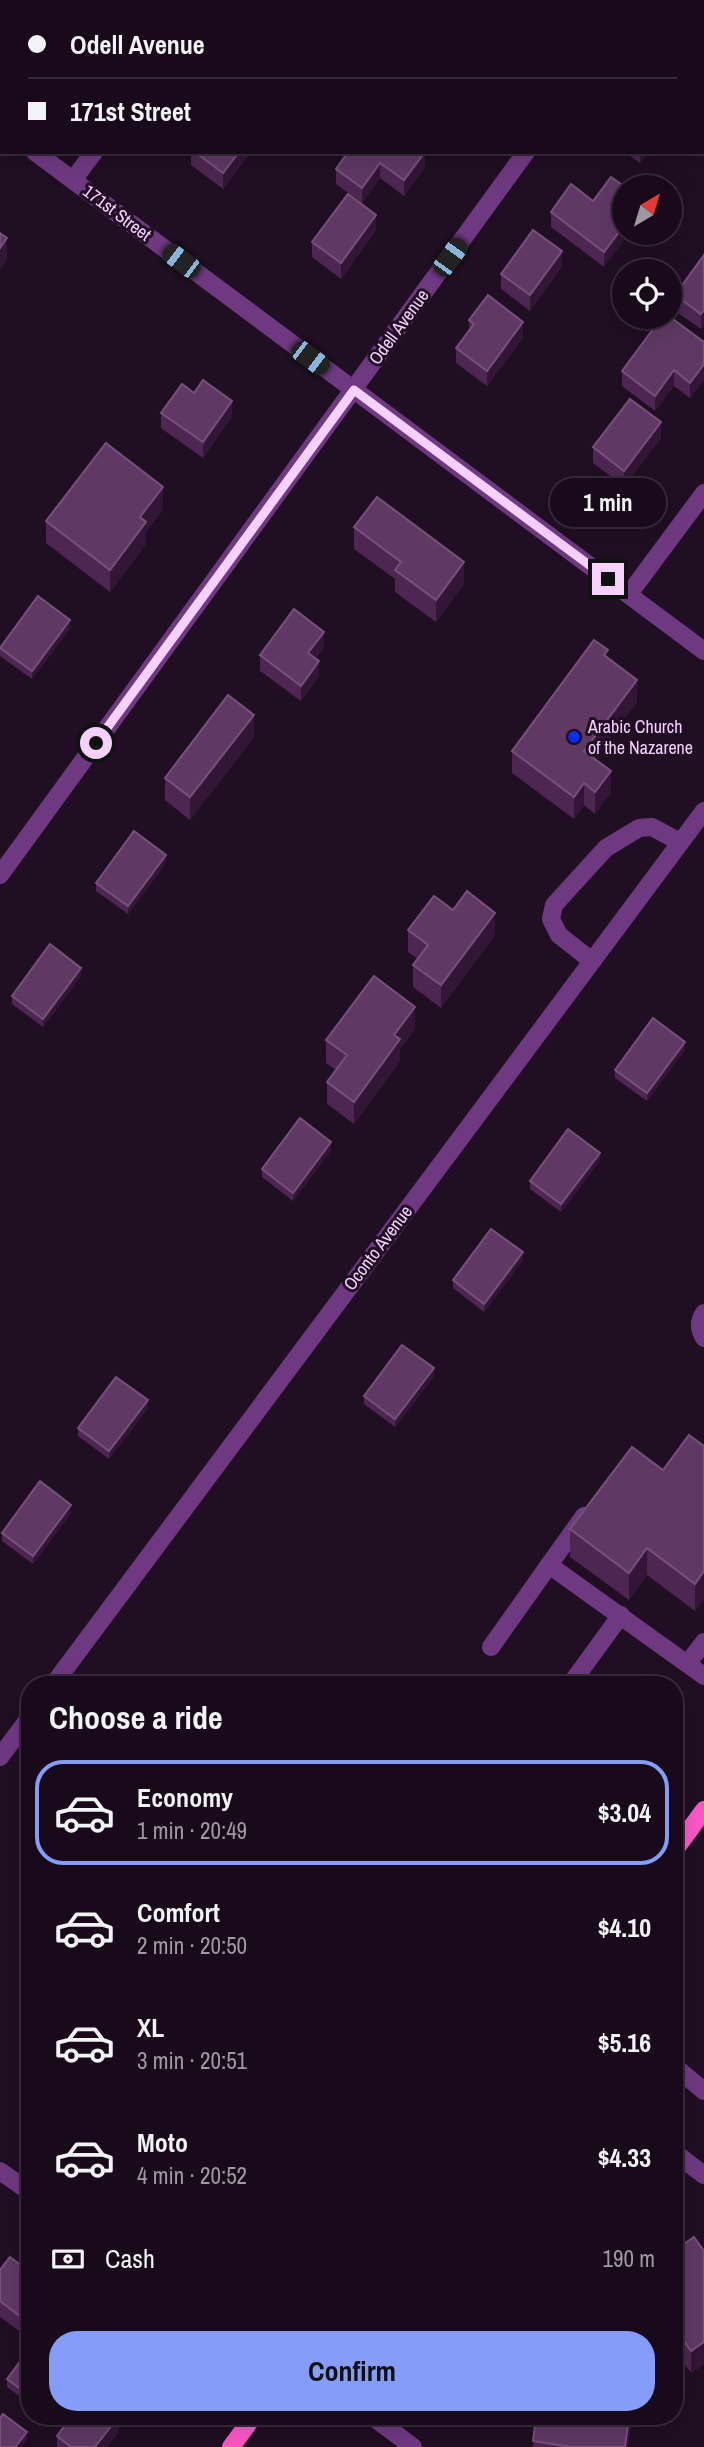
<!DOCTYPE html>
<meta charset="utf-8">
<style>
:root{--surface:#180a1a;--page:#211323;--text:#f1f3f6;--muted:#9f9aa2;--line:#362b39;--accent:#859cf8}
body{margin:0;font-family:"Archivo Narrow",sans-serif;background:var(--page);color:var(--text);height:100vh;display:flex;flex-direction:column;font-size:26px;white-space:nowrap}
*{box-sizing:border-box;margin:0}
p{font-size:23px;color:var(--muted)}
.icon{flex:none;width:38px;height:38px;fill:none;stroke:currentColor;stroke-width:2;stroke-linecap:round;stroke-linejoin:round}
.map{position:relative;flex:1;overflow:hidden}
.details{position:absolute;left:21px;top:1676px;width:662px;height:749px;display:flex;flex-direction:column;background:var(--surface);border-radius:28px;box-shadow:0 7px 28px #0002,0 0 0 2px var(--line)}
.details>*{flex:none}
.guide{position:absolute;left:0px;top:0px;width:705px;height:154px;box-shadow:0 7px 28px #0002,0 0 0 2px var(--line);display:grid;align-content:center;height:154px;padding:0 28px;background:var(--surface)}
.needle{width:46px;rotate:38deg}
.controls{position:absolute;left:612px;top:175px;display:grid;gap:14px}
.controls a{display:grid;place-items:center;width:70px;height:70px;border-radius:50%;background:var(--surface);box-shadow:0 7px 28px #0002,0 0 0 2px var(--line);font-size:35px}
.end{position:absolute;width:32px;height:32px;margin:-16px;border:9px solid #f6d0ff;background:#111;box-shadow:0 0 0 4px #111}
.from{border-radius:50%}
.bubble{position:absolute;height:49px;border-radius:24px;background:var(--surface);box-shadow:0 7px 28px #0002,0 0 0 2px var(--line);font-size:23px;font-weight:700;line-height:49px;text-align:center}
.car{position:absolute;width:21px;height:42px;margin:-21px -10px;border-radius:9px;box-shadow:0 0 5px 2px #0007;background:linear-gradient(#222 24%,#8ab4d8 0 40%,#222 0 76%,#8ab4d8 0 86%,#222 0)}
.guide b{display:flex;align-items:center;gap:24px;height:66px;font-size:26px}
.guide b+b{border-top:2px solid var(--line)}
.guide i{width:18px;height:18px;background:var(--text)}
ul{padding:0;list-style:none}
li{display:flex;align-items:center;gap:21px;height:105px;margin:0 14px 10px;padding:0 14px;border:4px solid transparent;border-radius:28px}
li div{flex:1}
li b{display:block;font-size:26px}
li em{font-style:normal;font-weight:700}
li.current{border-color:var(--accent)}
li>.icon{width:63px;height:63px;stroke-width:1.5}
h2{padding:0 28px;font-size:32px;line-height:84px}
.pay{display:flex;align-items:center;gap:18px;height:77px;padding:0 28px;font-size:26px}
.pay p{margin-inline-start:auto}
.primary-button{display:flex;gap:14px;margin-top:auto;padding:14px 28px}
.primary-button a{flex:1;height:80px;border-radius:28px;background:var(--accent);color:#111;font-size:28px;font-weight:700;line-height:80px;text-align:center}
.map>svg:first-child{display:block}
.lines{fill:none;stroke-linecap:round;stroke-linejoin:round}
.minor{stroke:#6f3982;stroke-width:18}
.major{stroke:#fe57c7;stroke-width:18}
.wall{fill:#4d2751}
.shaded-wall{fill:#331537}
.building{fill:#5f3964;stroke:#77517c;stroke-width:2}
.route{stroke:#f6d0ff;stroke-width:9}
.poi-dot{fill:#0131fa;stroke:#200e23;stroke-width:2.5}
.labels{text-anchor:middle;stroke-width:6;stroke-linejoin:round;paint-order:stroke}
.street-label{font-size:18px;fill:#f6d0ff;stroke:#200e23}
.poi-label{font-size:18px;fill:#f6d0ff;stroke:#200e23;text-anchor:start}
</style>
<div class="map">
<svg width="704" height="2447" viewBox="0 0 704 2447">
<rect width="100%" height="100%" fill="#200e23"/>
<g class="lines">
<g class="minor">
<polyline points="207,2 208,0"/>
<polyline points="635,2 636,0"/>
<polyline points="0,126 2,127"/>
<polyline points="35,152 704,651"/>
<polyline points="73,180 94,152"/>
<polyline points="629,594 704,493"/>
<polyline points="0,875 526,152"/>
<polyline points="592,961 559,935 551,919 554,905 606,848 639,828 652,827 680,842"/>
<path d="M704,1313C698,1322 699,1329 704,1338"/>
<polyline points="549,1565 584,1516"/>
<polyline points="491,1647 549,1565 704,1676"/>
<polyline points="688,1663 704,1642"/>
<polyline points="53,1685 704,811"/>
<polyline points="570,1685 621,1615"/>
<polyline points="0,1757 30,1717"/>
<polyline points="674,2066 704,2091"/>
<polyline points="674,2152 704,2175"/>
<polyline points="0,2171 30,2192"/>
<polyline points="373,2417 413,2447"/>
</g>
<g class="major">
<polyline points="674,1851 704,1810"/>
<polyline points="231,2447 253,2417"/>
</g>
</g>
<g class="wall">
<polygon points="98,0 118,0 117,2 101,2"/>
<rect x="281" y="0" width="72" height="2"/>
<polygon points="514,0 550,0 548,2 516,2"/>
<polygon points="191,152 251,152 223,189 191,165"/>
<polygon points="348,152 425,167 404,196 380,178 362,203 336,184 336,169"/>
<polygon points="625,152 649,152 640,163"/>
<polygon points="611,177 604,267 551,227 551,212 593,201"/>
<polygon points="376,230 341,279 312,257 312,242"/>
<polygon points="704,255 704,326 701,329 675,311 675,295"/>
<polygon points="562,266 530,311 501,289 501,274"/>
<polygon points="469,320 523,338 487,386 456,363 456,348 469,330"/>
<polygon points="704,342 704,380 690,398 674,386 655,411 622,386 622,371"/>
<polygon points="194,393 232,416 203,458 161,428 161,413"/>
<polygon points="661,438 624,486 593,463 593,447"/>
<polygon points="163,509 146,532 146,544 110,592 46,543 46,521"/>
<polygon points="354,527 464,584 436,622 395,592 395,579 354,549"/>
<polygon points="70,628 32,679 0,656 0,648"/>
<polygon points="324,647 316,658 319,676 301,701 260,671 260,655"/>
<polygon points="608,658 637,702 594,759 611,793 595,814 584,805 574,819 512,773 512,751"/>
<polygon points="254,737 190,820 165,800 165,778"/>
<polygon points="166,863 128,914 96,891 96,883"/>
<polygon points="453,910 495,935 441,1008 413,987 413,965 418,959 408,952 408,930"/>
<polygon points="81,976 43,1027 12,1004 12,996"/>
<polygon points="415,1029 400,1049 400,1061 354,1124 327,1104 327,1082 336,1070 326,1063 326,1040"/>
<polygon points="685,1050 647,1101 615,1078 615,1070"/>
<polygon points="331,1150 293,1201 262,1177 262,1169"/>
<polygon points="600,1161 561,1212 530,1189 530,1181"/>
<polygon points="523,1260 484,1312 453,1288 453,1280"/>
<polygon points="434,1376 395,1427 364,1404 364,1396"/>
<polygon points="148,1408 109,1459 78,1436 78,1428"/>
<polygon points="704,1446 704,1599 695,1611 647,1575 629,1600 570,1557 570,1529 663,1470"/>
<polygon points="71,1513 33,1564 2,1541 2,1533"/>
<polygon points="674,2251 704,2251 704,2364 691,2373 674,2349"/>
<polygon points="0,2270 30,2272 25,2335 0,2317"/>
<polygon points="30,2348 30,2404 7,2387 7,2379"/>
<polygon points="119,2417 119,2431 107,2447 57,2447 57,2436"/>
<polygon points="536,2417 632,2417 628,2447 533,2447"/>
</g>
<g class="shaded-wall">
<polygon points="538,0 550,0 548,2 537,2"/>
<polygon points="239,152 251,152 223,189 223,173"/>
<polygon points="425,152 425,167 404,196 404,180"/>
<polygon points="640,152 649,152 640,163"/>
<polygon points="380,163 380,178 362,203 362,188"/>
<polygon points="376,215 376,230 341,279 341,263"/>
<polygon points="625,224 625,233 630,233 604,267 604,252"/>
<polygon points="7,238 7,260 0,270 0,248"/>
<polygon points="562,251 562,266 530,311 530,295"/>
<polygon points="704,310 704,326 701,329 701,314"/>
<polygon points="523,322 523,338 487,386 487,371"/>
<polygon points="704,364 704,380 690,398 690,383"/>
<polygon points="674,370 674,386 655,411 655,396"/>
<polygon points="232,401 232,416 203,458 203,442"/>
<polygon points="661,422 661,438 624,486 624,471"/>
<polygon points="163,487 163,509 146,532 146,544 110,592 110,570 140,517"/>
<polygon points="464,562 464,584 436,622 436,600"/>
<polygon points="70,620 70,628 32,679 32,671"/>
<polygon points="324,632 324,647 308,668 308,653"/>
<polygon points="319,661 319,676 301,701 301,686"/>
<polygon points="637,680 637,702 584,773 584,751"/>
<polygon points="254,715 254,737 190,820 190,797"/>
<polygon points="611,771 611,793 595,814 595,792"/>
<polygon points="584,783 584,805 574,819 574,797"/>
<polygon points="166,855 166,863 128,914 128,906"/>
<polygon points="495,913 495,935 441,1008 441,985"/>
<polygon points="81,968 81,976 43,1027 43,1019"/>
<polygon points="415,1007 415,1029 400,1049 400,1061 354,1124 354,1102 394,1035"/>
<polygon points="685,1042 685,1050 647,1101 647,1093"/>
<polygon points="331,1142 331,1150 293,1201 293,1193"/>
<polygon points="600,1153 600,1161 561,1212 561,1204"/>
<polygon points="523,1252 523,1260 484,1312 484,1304"/>
<polygon points="434,1368 434,1376 395,1427 395,1419"/>
<polygon points="148,1400 148,1408 109,1459 109,1451"/>
<polygon points="71,1505 71,1513 33,1564 33,1556"/>
<polygon points="647,1548 647,1575 629,1600 629,1573"/>
<polygon points="704,1571 704,1599 695,1611 695,1584"/>
<polygon points="30,2313 30,2328 25,2335 25,2320"/>
<polygon points="704,2342 704,2364 691,2373 691,2351"/>
<polygon points="118,2417 119,2417 119,2431 107,2447 95,2447"/>
<polygon points="629,2417 632,2417 628,2447 625,2447"/>
<polygon points="27,2432 27,2440 21,2447 15,2447"/>
</g>
<g class="building">
<polygon points="54,0 67,0 70,2 53,2"/>
<polygon points="300,0 348,0 347,2 302,2"/>
<polygon points="195,152 239,152 223,173"/>
<polygon points="348,152 425,152 404,180 380,163 362,188 336,169"/>
<polygon points="611,177 625,187 625,224 604,252 551,212 571,184 593,201"/>
<polygon points="348,194 376,215 341,263 312,242"/>
<polygon points="533,230 562,251 530,295 501,274"/>
<polygon points="0,233 7,238 0,248"/>
<polygon points="704,255 704,310 701,314 675,295"/>
<polygon points="488,295 523,322 487,371 456,348 474,324 469,320"/>
<polygon points="662,317 670,317 704,342 704,364 690,383 674,370 655,396 622,371"/>
<polygon points="203,380 232,401 203,442 161,413 182,384 194,393"/>
<polygon points="630,399 661,422 624,471 593,447"/>
<polygon points="106,443 163,487 140,517 146,522 110,570 46,521"/>
<polygon points="377,497 464,562 436,600 395,570 401,562 354,527"/>
<polygon points="38,596 70,620 32,671 0,648"/>
<polygon points="294,609 324,632 308,653 319,661 301,686 260,655"/>
<polygon points="594,640 608,650 604,655 637,680 584,751 611,771 595,792 584,783 574,797 512,751"/>
<polygon points="228,695 254,715 190,797 165,778"/>
<polygon points="134,831 166,855 128,906 96,883"/>
<polygon points="467,891 495,913 441,985 413,965 428,945 408,930 434,896 453,910"/>
<polygon points="50,944 81,968 43,1019 12,996"/>
<polygon points="374,976 415,1007 394,1035 400,1039 354,1102 327,1082 347,1055 326,1040"/>
<polygon points="653,1018 685,1042 647,1093 615,1070"/>
<polygon points="300,1118 331,1142 293,1193 262,1169"/>
<polygon points="568,1129 600,1153 561,1204 530,1181"/>
<polygon points="491,1229 523,1252 484,1304 453,1280"/>
<polygon points="402,1345 434,1368 395,1419 364,1396"/>
<polygon points="116,1377 148,1400 109,1451 78,1428"/>
<polygon points="689,1435 704,1446 704,1571 695,1584 647,1548 629,1573 570,1529 632,1447 663,1470"/>
<polygon points="40,1481 71,1505 33,1556 2,1533"/>
<polygon points="694,2237 704,2251 704,2342 691,2351 674,2327 674,2251"/>
<polygon points="10,2257 30,2272 30,2313 25,2320 0,2301 0,2270"/>
<polygon points="30,2348 30,2396 7,2379"/>
<polygon points="3,2414 27,2432 15,2447 0,2447 0,2418"/>
<polygon points="71,2417 118,2417 95,2447 71,2447 57,2436"/>
<polygon points="536,2417 629,2417 625,2447 571,2447 533,2441"/>
</g>
<g class="lines">
<polyline class="route" points="96,743 354,390 608,579"/>
</g>
<circle class="poi-dot" cx="574" cy="737" r="7"/>
<g class="labels">
<g class="street-label">
<text transform="translate(117 213) rotate(37)" y="6">171st Street</text>
<text transform="translate(399 327) rotate(-54)" y="6">Odell Avenue</text>
<text transform="translate(378 1248) rotate(-53)" y="6">Oconto Avenue</text>
</g>
<g class="poi-label">
<text x="588" y="733">Arabic Church<tspan x="588" dy="21">of the Nazarene</tspan></text>
</g>
</g>
</svg>
<div class="controls">
<a><svg class="needle" viewBox="-14 -14 28 28"><path d="M0-13l5 13h-10z" fill="#e53935"/><path d="M0 13l5-13h-10z" fill="#9f9aa2"/></svg></a>
<a><svg class="icon" aria-label="locate" viewBox="0 0 24 24"><circle cx="12" cy="12" r="6"/><path d="M12 2v4M12 18v4M2 12h4M18 12h4"/></svg></a>
</div>
<i class="end from" style="left:96px;top:743px"></i>
<i class="end" style="left:608px;top:579px"></i>
<div class="bubble" style="left:550px;top:478px;width:116px">1 min</div>
<i class="car" style="left:450px;top:257px;rotate:36deg"></i>
<i class="car" style="left:181px;top:261px;rotate:307deg"></i>
<i class="car" style="left:310px;top:358px;rotate:127deg"></i>
<div class="guide">
<b><i class="from"></i>Odell Avenue</b>
<b><i></i>171st Street</b>
</div>
<section class="details">
<h2>Choose a ride</h2>
<ul>
<li class="current"><svg class="icon" aria-label="car" viewBox="0 0 24 24"><path d="M5 17H2v-5l4-1 3-4h7l3 4 3 1v5h-3M9 17h6M6 11h13"/><circle cx="7" cy="17" r="2"/><circle cx="17" cy="17" r="2"/></svg><div><b>Economy</b><p>1 min · 20:49</p></div><em>$3.04</em></li>
<li><svg class="icon" aria-label="car" viewBox="0 0 24 24"><path d="M5 17H2v-5l4-1 3-4h7l3 4 3 1v5h-3M9 17h6M6 11h13"/><circle cx="7" cy="17" r="2"/><circle cx="17" cy="17" r="2"/></svg><div><b>Comfort</b><p>2 min · 20:50</p></div><em>$4.10</em></li>
<li><svg class="icon" aria-label="car" viewBox="0 0 24 24"><path d="M5 17H2v-5l4-1 3-4h7l3 4 3 1v5h-3M9 17h6M6 11h13"/><circle cx="7" cy="17" r="2"/><circle cx="17" cy="17" r="2"/></svg><div><b>XL</b><p>3 min · 20:51</p></div><em>$5.16</em></li>
<li><svg class="icon" aria-label="car" viewBox="0 0 24 24"><path d="M5 17H2v-5l4-1 3-4h7l3 4 3 1v5h-3M9 17h6M6 11h13"/><circle cx="7" cy="17" r="2"/><circle cx="17" cy="17" r="2"/></svg><div><b>Moto</b><p>4 min · 20:52</p></div><em>$4.33</em></li>
</ul>
<div class="pay"><svg class="icon" aria-label="cash" viewBox="0 0 24 24"><path d="M3 7h18v10H3z"/><circle cx="12" cy="12" r="2"/></svg>Cash<p>190 m</p></div>
<div class="primary-button"><a>Confirm</a></div>
</section>
</div>
